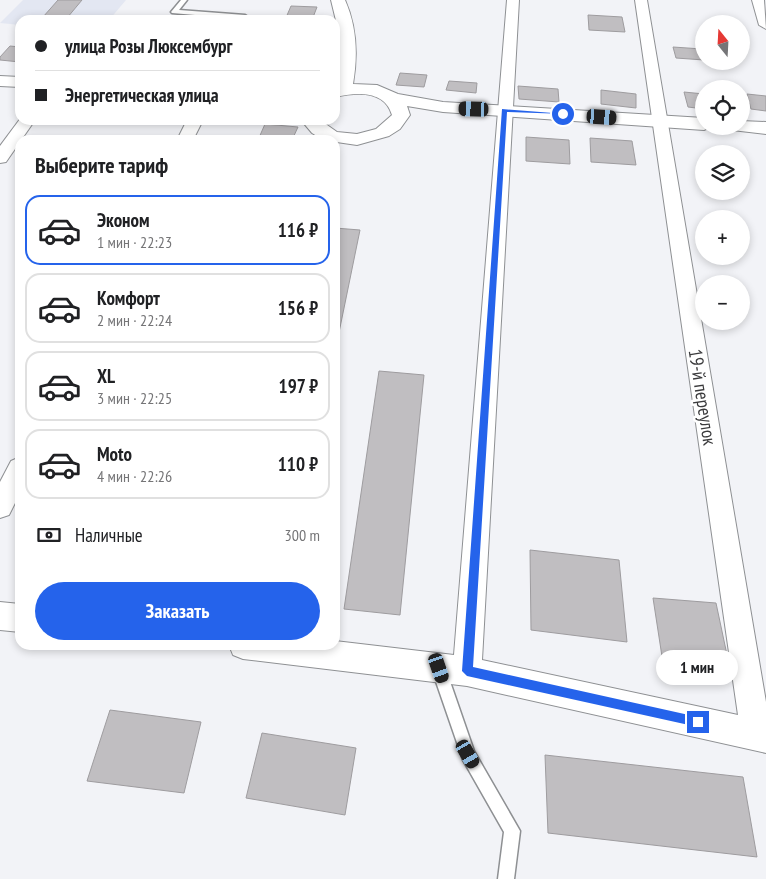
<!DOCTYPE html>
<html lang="ru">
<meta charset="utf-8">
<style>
:root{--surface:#fff;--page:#f2f2f2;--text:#202124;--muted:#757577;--line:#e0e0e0;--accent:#2563eb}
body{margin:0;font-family:"PT Sans Narrow",sans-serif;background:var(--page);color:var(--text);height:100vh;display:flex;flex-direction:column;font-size:19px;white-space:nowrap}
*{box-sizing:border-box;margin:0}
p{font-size:16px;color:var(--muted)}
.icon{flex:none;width:28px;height:28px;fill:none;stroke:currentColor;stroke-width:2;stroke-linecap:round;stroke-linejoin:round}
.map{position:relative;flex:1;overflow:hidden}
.details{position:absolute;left:15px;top:135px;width:325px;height:515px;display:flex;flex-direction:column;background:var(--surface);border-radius:15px;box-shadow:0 2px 8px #0003}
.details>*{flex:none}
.hud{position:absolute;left:15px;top:15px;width:325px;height:110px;border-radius:15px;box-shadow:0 2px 8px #0003;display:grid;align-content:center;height:110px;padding:0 20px;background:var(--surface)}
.needle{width:32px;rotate:342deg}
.controls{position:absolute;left:695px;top:15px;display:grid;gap:10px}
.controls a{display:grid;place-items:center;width:55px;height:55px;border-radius:50%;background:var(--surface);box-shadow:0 2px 8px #0003;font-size:25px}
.end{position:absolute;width:22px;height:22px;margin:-11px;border:6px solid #2563eb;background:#fff;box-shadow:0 0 0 2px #fff}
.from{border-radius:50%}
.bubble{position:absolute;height:35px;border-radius:18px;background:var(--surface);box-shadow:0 2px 8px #0003;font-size:16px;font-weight:800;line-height:35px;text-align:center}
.car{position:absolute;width:15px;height:30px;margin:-15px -8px;border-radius:6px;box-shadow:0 0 4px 1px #0007;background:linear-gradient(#222 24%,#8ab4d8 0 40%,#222 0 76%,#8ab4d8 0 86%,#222 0)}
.hud b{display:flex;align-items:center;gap:18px;height:48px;font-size:19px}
.hud b+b{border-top:1px solid var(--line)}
.hud i{width:12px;height:12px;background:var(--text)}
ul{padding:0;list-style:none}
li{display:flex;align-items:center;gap:15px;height:70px;margin:0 10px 8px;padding:0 10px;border:2px solid var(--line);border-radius:15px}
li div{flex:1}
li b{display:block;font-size:19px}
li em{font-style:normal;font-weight:800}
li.on{border-color:var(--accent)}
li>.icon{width:45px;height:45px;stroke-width:1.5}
h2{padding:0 20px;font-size:22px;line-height:60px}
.pay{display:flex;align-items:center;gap:12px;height:55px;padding:0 20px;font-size:19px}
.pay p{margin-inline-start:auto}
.action{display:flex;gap:10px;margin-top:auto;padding:10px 20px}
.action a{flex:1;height:58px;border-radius:30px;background:var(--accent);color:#fff;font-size:20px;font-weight:800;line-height:58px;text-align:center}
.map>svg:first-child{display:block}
.built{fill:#e3e7f2}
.building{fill:#c0bec1;stroke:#9e9c9f}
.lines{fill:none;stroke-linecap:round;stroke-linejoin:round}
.service-casing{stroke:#8e9093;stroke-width:3}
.minor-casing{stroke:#8e9093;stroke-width:2}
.tertiary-casing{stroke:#8e9093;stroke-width:2}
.service{fill:#fff;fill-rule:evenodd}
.minor{fill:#fff;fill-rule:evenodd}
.tertiary{fill:#fff;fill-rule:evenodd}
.route{fill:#2563eb}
.labels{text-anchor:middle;stroke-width:5;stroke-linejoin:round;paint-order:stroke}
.street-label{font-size:19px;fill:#3b3b3d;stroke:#fff}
</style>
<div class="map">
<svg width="766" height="879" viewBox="0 0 766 879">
<rect width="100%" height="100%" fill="#f2f3f7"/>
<polygon class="built" points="23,0 126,0 109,20 20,20 20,25 0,23"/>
<g class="building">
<polygon points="58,0 82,0 67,18 43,17"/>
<polygon points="291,6 317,7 312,20 285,20"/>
<polygon points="588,15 622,17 625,32 589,30"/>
<polygon points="10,46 20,47 20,62 0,60 0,57"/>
<polygon points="673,47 702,49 704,60 676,58"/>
<polygon points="400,73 427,75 424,87 396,85"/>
<polygon points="449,81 477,83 476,93 446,90"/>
<polygon points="518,86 558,89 559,102 519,99"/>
<polygon points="601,90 636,94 636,108 601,104"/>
<polygon points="684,92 704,94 704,109 688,107"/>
<polygon points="747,94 766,96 766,111 751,109"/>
<polygon points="265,124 298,127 292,140 258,140"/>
<polygon points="526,137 569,140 570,164 526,161"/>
<polygon points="590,138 632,141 636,165 591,162"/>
<polygon points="335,228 360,230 335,352"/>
<polygon points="379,371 424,375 400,615 344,609"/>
<polygon points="530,550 619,560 627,642 531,630"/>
<polygon points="653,598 716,603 730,669 663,663"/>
<polygon points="110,710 201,722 184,793 87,781"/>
<polygon points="262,733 356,748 345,815 246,798"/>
<polygon points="545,755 743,777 757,857 548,833"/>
</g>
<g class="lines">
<defs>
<g id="service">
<polygon points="181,0 187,0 179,10 245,15 248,17 246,20 240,20 241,19 172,13 171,12"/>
<polygon points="439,663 444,665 446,670 474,751 520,831 514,879 498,879 504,832 463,760 432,670 434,665"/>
</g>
<g id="minor">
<polygon points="507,0 519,0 482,660 738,715 635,0 647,0 766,702 766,753 467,686 243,659 233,655 229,645 335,645 335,641 454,655"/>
<polygon points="752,0 764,0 766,29 759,25"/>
<polygon points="20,119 35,120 6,162 0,163 0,146"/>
<polygon points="187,120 203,120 193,140 177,140"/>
<polygon points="20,457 20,493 9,515 0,518 0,482 11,461"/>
<polygon points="0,602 20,604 20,632 0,630"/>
</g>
<g id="tertiary">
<path d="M331,0H345C357,27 358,55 353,84L377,85L398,94L443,102L704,118V126H712L704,130L443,112L407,106L410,115L400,129L389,136L357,145L323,140L312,133L301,120H320L337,132L357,134L376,129L392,115C385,90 356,92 335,97L339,33Z"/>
<polygon points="0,76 20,77 20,87 0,86"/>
<polygon points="741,121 766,122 766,134 732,130 730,126 741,126"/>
</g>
</defs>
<use href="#service" class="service-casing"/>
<use href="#minor" class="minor-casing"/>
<use href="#tertiary" class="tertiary-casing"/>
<use href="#service" class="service"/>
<use href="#minor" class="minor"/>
<use href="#tertiary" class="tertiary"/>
</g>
<polygon class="route" points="502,109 566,114 507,112 473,667 698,717 703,722 698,727 467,676 462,671"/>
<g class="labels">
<g class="street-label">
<text transform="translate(703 397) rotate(81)" y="7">19-й переулок</text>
</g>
</g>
</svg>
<div class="controls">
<a><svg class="needle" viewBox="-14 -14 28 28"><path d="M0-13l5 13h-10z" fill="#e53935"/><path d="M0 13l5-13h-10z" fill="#757577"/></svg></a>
<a><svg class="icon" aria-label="locate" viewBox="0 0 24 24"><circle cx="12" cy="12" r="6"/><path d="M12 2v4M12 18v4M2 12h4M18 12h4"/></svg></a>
<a><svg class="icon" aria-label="layers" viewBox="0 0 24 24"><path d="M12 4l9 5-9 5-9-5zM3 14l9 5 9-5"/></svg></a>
<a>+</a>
<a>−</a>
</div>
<i class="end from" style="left:563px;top:114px"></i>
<i class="end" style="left:698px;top:722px"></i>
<div class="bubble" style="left:656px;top:650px;width:82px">1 мин</div>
<i class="car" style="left:474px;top:109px;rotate:272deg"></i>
<i class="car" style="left:602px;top:117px;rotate:94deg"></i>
<i class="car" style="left:439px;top:668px;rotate:161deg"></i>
<i class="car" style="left:468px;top:754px;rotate:150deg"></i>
<div class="hud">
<b><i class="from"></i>улица Розы Люксембург</b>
<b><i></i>Энергетическая улица</b>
</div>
<section class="details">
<h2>Выберите тариф</h2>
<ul>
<li class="on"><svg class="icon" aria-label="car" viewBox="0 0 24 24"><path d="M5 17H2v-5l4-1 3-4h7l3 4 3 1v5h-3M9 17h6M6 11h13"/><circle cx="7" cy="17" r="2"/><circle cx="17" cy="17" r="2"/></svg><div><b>Эконом</b><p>1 мин · 22:23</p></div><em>116 ₽</em></li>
<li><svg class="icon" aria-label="car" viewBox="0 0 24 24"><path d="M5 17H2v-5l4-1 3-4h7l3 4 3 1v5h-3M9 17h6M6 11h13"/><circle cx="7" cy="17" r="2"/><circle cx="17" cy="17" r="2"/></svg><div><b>Комфорт</b><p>2 мин · 22:24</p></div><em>156 ₽</em></li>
<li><svg class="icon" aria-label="car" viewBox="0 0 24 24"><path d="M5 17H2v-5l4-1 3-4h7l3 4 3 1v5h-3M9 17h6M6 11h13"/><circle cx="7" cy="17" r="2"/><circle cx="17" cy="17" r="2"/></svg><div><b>XL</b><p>3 мин · 22:25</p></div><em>197 ₽</em></li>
<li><svg class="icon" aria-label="car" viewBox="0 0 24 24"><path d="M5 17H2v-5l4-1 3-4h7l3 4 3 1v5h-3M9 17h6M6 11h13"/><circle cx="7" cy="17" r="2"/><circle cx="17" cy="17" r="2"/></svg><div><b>Moto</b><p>4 мин · 22:26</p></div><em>110 ₽</em></li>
</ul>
<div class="pay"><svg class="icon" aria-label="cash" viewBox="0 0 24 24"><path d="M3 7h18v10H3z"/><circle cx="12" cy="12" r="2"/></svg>Наличные<p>300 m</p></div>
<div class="action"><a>Заказать</a></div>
</section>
</div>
